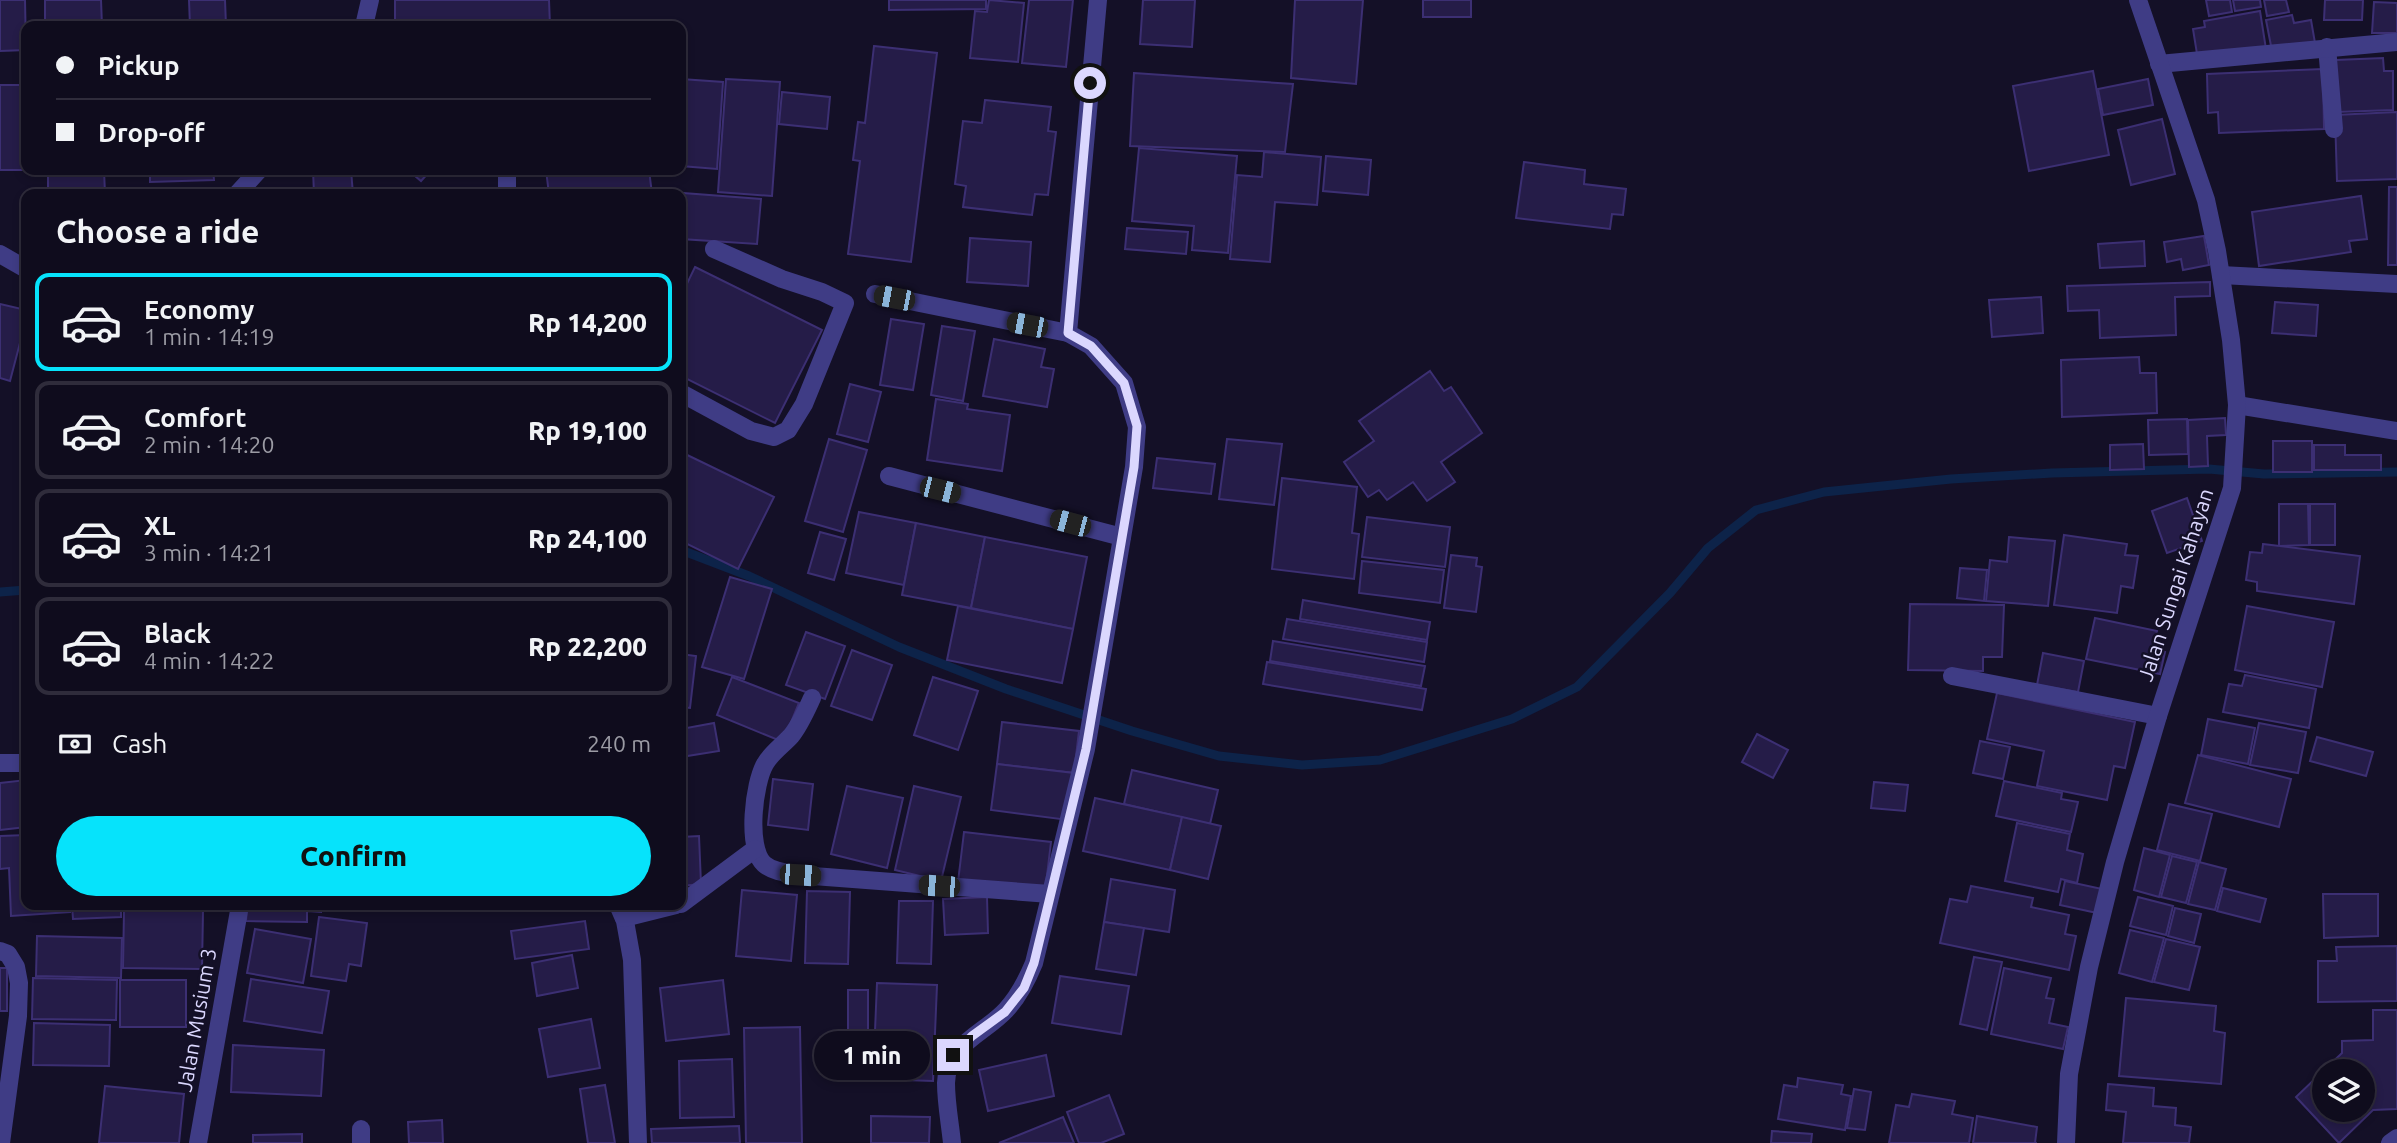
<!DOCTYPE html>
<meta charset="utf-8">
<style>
:root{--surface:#0f0c1d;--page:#1d1a2a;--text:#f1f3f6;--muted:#9b9ba4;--line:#2f2c3b;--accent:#06e3fb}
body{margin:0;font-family:Ubuntu,sans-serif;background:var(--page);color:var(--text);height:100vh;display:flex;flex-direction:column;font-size:26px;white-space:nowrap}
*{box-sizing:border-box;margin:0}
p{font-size:23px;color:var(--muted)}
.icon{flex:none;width:38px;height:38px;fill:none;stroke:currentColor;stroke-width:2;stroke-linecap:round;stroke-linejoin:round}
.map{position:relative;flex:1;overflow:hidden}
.drawer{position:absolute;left:21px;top:189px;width:665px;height:721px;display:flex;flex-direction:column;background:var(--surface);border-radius:14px;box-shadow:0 4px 10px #0003,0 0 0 2px var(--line)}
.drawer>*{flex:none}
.top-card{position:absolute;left:21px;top:21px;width:665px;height:154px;border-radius:14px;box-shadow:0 4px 10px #0003,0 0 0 2px var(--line);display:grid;align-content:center;height:154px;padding:0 35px;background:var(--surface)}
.buttons{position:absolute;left:2312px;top:1059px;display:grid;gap:14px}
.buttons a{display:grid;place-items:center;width:63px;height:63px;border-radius:50%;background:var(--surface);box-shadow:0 4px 10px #0003,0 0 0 2px var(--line);font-size:35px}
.end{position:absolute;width:32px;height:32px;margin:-16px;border:9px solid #dbd7fe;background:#111;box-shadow:0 0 0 4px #111}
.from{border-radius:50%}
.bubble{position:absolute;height:49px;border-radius:24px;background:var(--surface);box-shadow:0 4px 10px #0003,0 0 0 2px var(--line);font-size:23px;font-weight:800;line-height:49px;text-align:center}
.car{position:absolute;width:21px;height:42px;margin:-21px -10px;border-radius:9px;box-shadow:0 0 5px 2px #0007;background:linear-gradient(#222 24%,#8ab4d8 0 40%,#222 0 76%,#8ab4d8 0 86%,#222 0)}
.top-card b{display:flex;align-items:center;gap:24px;height:66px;font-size:26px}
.top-card b+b{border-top:2px solid var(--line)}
.top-card i{width:18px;height:18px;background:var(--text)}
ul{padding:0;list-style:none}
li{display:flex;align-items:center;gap:21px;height:98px;margin:0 14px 10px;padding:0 21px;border:4px solid var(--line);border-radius:14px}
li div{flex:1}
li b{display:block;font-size:26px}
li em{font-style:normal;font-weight:800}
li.selected{border-color:var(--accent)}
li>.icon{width:63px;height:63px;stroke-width:1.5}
h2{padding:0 35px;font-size:32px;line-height:84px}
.pay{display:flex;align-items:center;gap:18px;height:77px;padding:0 35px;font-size:26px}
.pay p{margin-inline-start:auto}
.action{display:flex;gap:14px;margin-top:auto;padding:14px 35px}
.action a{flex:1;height:80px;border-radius:42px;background:var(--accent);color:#111;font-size:28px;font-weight:800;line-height:80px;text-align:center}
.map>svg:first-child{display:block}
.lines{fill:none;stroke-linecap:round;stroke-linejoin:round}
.stream{stroke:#0d2349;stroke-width:9}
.building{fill:#251c48;stroke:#3c2f73;stroke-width:2;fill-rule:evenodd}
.minor{stroke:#3f3c85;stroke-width:18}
.route{stroke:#dbd7fe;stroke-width:9}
.labels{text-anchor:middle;stroke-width:5;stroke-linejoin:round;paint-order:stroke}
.street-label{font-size:21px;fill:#dbd7fe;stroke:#141027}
</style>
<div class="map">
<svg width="2397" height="1143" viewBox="0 0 2397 1143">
<rect width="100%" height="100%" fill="#141027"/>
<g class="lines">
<g class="stream">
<polyline points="681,550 749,576 899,647 1006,689 1132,731 1219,756 1302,765 1380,760 1512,719 1577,687 1670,593 1708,548 1756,510 1824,492 1951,479 2052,473 2209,469 2264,474 2397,472"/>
<polyline points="0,592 26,590"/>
</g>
</g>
<g class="building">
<polygon points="0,0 25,0 26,50 0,51"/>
<polygon points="45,0 101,0 102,26 45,26"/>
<polygon points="189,0 225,0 226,26 190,26"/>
<polygon points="395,0 549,0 550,26 395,26"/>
<polygon points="889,0 986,0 986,9 889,10"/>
<polygon points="989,0 1024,3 1018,62 970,58 975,11 987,12"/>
<polygon points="1029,0 1073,0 1066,67 1022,63"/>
<polygon points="1143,0 1195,0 1192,47 1140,44"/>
<polygon points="1295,0 1363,0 1356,84 1291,78"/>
<rect x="1423" y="0" width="48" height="17"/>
<polygon points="2206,0 2230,0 2232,12 2209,16"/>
<polygon points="2233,0 2260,0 2261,7 2235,11"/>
<polygon points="2264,0 2286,0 2289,12 2267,16"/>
<polygon points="2325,0 2363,0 2362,20 2324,20"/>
<polygon points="2374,2 2397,3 2397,33 2372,33"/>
<polygon points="2260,11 2266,49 2197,54 2193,29 2205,27 2204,21"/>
<polygon points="2292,15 2294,23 2311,20 2315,43 2272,51 2266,20"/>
<polygon points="874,46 937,53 911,262 848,254 860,161 853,160 858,122 865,123"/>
<polygon points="2383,58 2384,71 2393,71 2393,110 2337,112 2336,60"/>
<polygon points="2323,69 2324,129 2219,133 2218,112 2208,113 2207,74"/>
<polygon points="2093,71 2109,155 2029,171 2013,86"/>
<polygon points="1134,73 1293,84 1285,152 1130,146"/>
<polygon points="681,79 723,82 717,169 681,166"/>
<polygon points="726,79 780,82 772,196 718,192"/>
<polygon points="2148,79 2153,105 2103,115 2098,89"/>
<polygon points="0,85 26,85 26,170 32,170 0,170"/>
<polygon points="782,92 830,97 827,129 779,124"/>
<polygon points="985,100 1051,107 1048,131 1056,132 1048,195 1035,194 1032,215 963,207 966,186 955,184 963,121 982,123"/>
<polygon points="2397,112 2397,179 2337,181 2335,115"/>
<polygon points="2162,119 2175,174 2131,185 2118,130"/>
<polygon points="1139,148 1237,156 1228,253 1192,250 1194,226 1132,221"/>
<polygon points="1264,152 1321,157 1317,205 1275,202 1270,262 1230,259 1237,175 1262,177"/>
<polygon points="1326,156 1371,160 1368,195 1323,191"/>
<polygon points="1524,162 1585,170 1584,184 1626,189 1623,215 1612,214 1610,229 1516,218"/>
<polygon points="48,170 104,170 105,194 48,194"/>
<polygon points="150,170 213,170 214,180 150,182"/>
<polygon points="313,170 351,170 353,194 314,194"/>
<polygon points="408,170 431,170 421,181"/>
<polygon points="546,170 649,170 652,194 549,194"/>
<polygon points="2389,187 2397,187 2397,265 2388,265"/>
<polygon points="670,192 761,199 757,244 681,239 681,194 670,194"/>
<polygon points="2361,196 2367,239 2349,241 2351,252 2259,266 2252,212"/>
<polygon points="1127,228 1188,232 1186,254 1125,249"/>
<polygon points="2204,236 2209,265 2183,270 2181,259 2167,262 2164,242"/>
<polygon points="970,238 1031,242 1028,286 967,282"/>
<polygon points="2144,241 2145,266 2100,268 2098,244"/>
<polygon points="695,267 822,330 775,423 681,376 681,296"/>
<polygon points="2210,282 2210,296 2175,297 2176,335 2100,338 2099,310 2068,311 2067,286"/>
<polygon points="2041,297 2043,333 1992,337 1989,300"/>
<polygon points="2275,302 2318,305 2316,336 2272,333"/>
<polygon points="0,304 26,310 26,320 10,381 0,378"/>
<polygon points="891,319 924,324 913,390 880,385"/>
<polygon points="942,326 975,331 963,401 931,395"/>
<polygon points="994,339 1045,349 1041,367 1054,369 1047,407 983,396"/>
<polygon points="2139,357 2140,373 2156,373 2157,413 2062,417 2061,360"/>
<polygon points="1430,371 1444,391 1451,387 1482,433 1441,462 1455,482 1427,501 1413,482 1387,500 1379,490 1368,497 1344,462 1374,441 1359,421"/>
<polygon points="850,384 881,392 868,442 837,434"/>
<polygon points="936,399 968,404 967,409 1010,415 1002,471 927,460"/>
<polygon points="2225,418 2226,435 2207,436 2208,466 2189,467 2188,420"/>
<polygon points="2187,419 2188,454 2149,455 2148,420"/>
<polygon points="829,439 867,450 843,532 805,521"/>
<polygon points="1227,439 1282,444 1274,505 1219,499"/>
<rect x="2273" y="441" width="39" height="31"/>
<polygon points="2143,444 2144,469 2110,470 2110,445"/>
<polygon points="2314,445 2345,445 2345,455 2381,455 2381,470 2314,470"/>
<polygon points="681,452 774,497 738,569 681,541"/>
<polygon points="1157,458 1215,464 1211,494 1153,488"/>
<polygon points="1282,478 1357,487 1352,533 1359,534 1354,579 1272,569"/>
<polygon points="2187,498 2202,541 2167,553 2152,511"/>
<polygon points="2279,504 2308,504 2309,545 2279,546"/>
<rect x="2310" y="504" width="25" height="41"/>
<polygon points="859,512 916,523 904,585 846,573"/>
<polygon points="1367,517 1450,527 1445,567 1362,557"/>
<polygon points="916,523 985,537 971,608 902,595"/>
<polygon points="820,532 846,539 834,580 808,573"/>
<polygon points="2064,535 2127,544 2125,555 2138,556 2133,588 2121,586 2117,613 2054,605"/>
<polygon points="985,537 1087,557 1073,629 971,608"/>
<polygon points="2009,537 2055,541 2048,606 1986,601 1990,560 2007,562"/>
<polygon points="2263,544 2360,556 2354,604 2257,591 2257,582 2246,580 2250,552 2262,553"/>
<polygon points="1451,555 1477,558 1476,566 1482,567 1476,612 1444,608"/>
<polygon points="1362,561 1444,570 1440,603 1359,593"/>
<polygon points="1960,568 1987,570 1984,601 1957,598"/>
<polygon points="730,577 772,589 744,679 702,667"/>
<polygon points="1303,600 1430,622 1427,640 1300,619"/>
<polygon points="1910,604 2004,605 2002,657 1983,657 1983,671 1908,670"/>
<polygon points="958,606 1073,629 1062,683 947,660"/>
<polygon points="2247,606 2334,622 2322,687 2235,670"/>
<polygon points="2095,618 2157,631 2153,649 2165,652 2160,674 2086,659"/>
<polygon points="1287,619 1427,642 1424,662 1283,639"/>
<polygon points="806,632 845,646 825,699 786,685"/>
<polygon points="1273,641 1425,666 1421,686 1270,661"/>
<polygon points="852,650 892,665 872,720 831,706"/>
<polygon points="2043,653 2084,661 2078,692 2037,685"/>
<polygon points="681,654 696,656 690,708 681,707"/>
<polygon points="1267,662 1426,689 1422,710 1263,684"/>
<polygon points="2245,675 2316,689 2309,728 2223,712 2229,684 2242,686"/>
<polygon points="732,677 799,703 783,742 717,715"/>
<polygon points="933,677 978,691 958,750 914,735"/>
<polygon points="1997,693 2135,722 2125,768 2114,766 2107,800 2037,786 2044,751 1987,739"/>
<polygon points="2208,719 2255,728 2248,764 2201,755"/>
<polygon points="1002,722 1079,731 1074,773 997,764"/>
<polygon points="714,723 719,751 681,757 681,729"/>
<polygon points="2259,723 2306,732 2298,773 2250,765"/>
<polygon points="1757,734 1788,750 1773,778 1742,762"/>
<polygon points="2317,737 2373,752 2366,776 2310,761"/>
<polygon points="1980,741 2010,747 2003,779 1973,773"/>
<polygon points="2198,755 2291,779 2279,827 2185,803"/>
<polygon points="997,764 1074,773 1068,820 991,810"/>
<polygon points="1132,770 1218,790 1210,824 1124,804"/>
<polygon points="773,779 813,784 808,830 768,825"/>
<polygon points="26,780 26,827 0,830 0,783"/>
<polygon points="2004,781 2062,793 2061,799 2078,802 2071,832 1996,816"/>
<polygon points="1874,782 1908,785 1905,811 1871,808"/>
<polygon points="847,786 903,798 887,868 831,854"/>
<polygon points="914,786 961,797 941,881 895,870"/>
<polygon points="1095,798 1182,817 1170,870 1083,851"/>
<polygon points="2169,804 2212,814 2200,861 2157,850"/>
<polygon points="1182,817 1221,826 1208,879 1170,870"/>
<polygon points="2017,823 2070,834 2067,850 2083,854 2077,883 2061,879 2058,892 2005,881"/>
<polygon points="964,832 1051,842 1045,892 958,882"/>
<polygon points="26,835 26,905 69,905 70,912 11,916 9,868 0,869 0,836"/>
<polygon points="699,836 701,884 681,886 681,837"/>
<polygon points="2144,848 2170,855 2159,897 2134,890"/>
<polygon points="2172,856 2197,862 2186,903 2161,897"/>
<polygon points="2199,862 2226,869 2215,910 2188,904"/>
<polygon points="1111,879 1175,890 1169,932 1104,922"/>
<polygon points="2065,881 2102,889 2097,913 2060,905"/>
<polygon points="1971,886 2033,898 2031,907 2069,915 2065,934 2076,936 2069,970 1940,943 1950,899 1967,902"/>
<polygon points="2223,888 2266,899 2260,922 2217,911"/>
<polygon points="742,890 797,895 791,961 736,956"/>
<polygon points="807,891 850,892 848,964 805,963"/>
<polygon points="2323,894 2378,894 2378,936 2324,938"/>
<polygon points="987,897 988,933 945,935 943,899"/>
<polygon points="2138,897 2173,906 2166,935 2130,926"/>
<polygon points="899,901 933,901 931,964 897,963"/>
<polygon points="72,905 121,905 121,917 73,919"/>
<polygon points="247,905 321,905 321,912 307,911 307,922 246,921"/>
<polygon points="2175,908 2201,914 2194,943 2168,936"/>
<polygon points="124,911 203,911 202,969 123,968"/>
<polygon points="319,917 367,923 361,966 349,964 346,981 311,976"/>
<polygon points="585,921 589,949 515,959 511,931"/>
<polygon points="1104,922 1144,928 1136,975 1096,969"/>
<polygon points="255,929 311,939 303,983 247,973"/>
<polygon points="2130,930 2164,938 2152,982 2119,973"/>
<polygon points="37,936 122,938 121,978 36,976"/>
<polygon points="2166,939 2200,947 2189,990 2154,982"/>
<polygon points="2397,946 2397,1001 2318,1002 2318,961 2337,961 2336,947"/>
<polygon points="572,955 578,988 537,996 532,963"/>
<polygon points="1974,957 2002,962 1987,1030 1960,1024"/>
<rect x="0" y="968" width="7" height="43"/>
<polygon points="2004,968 2051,978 2046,998 2054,999 2049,1023 2068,1027 2063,1049 1991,1034"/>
<polygon points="1060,976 1129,986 1121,1034 1052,1023"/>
<polygon points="33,978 117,980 116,1020 32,1019"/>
<polygon points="251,979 329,991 322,1033 244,1021"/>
<rect x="120" y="980" width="66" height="47"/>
<polygon points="723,980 729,1034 666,1041 660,988"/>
<polygon points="877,983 937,985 933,1081 873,1079"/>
<rect x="848" y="990" width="20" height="80"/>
<polygon points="2126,998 2216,1006 2214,1031 2225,1033 2221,1084 2119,1076"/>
<path d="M2373,1010H2397V1109L2373,1110L2339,1143L2296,1097L2342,1053V1041L2373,1040ZM2324,1071H2362V1110H2324Z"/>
<polygon points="591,1019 600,1068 548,1077 539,1029"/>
<polygon points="34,1023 110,1025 109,1066 33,1065"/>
<polygon points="800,1027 802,1143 746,1143 744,1028"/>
<polygon points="233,1045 324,1050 321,1096 231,1092"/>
<polygon points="1046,1055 1054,1096 988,1111 979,1070"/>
<polygon points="732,1059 734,1117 680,1118 679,1061"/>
<polygon points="1798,1078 1843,1085 1841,1094 1851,1096 1845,1130 1778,1119 1784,1085 1797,1087"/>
<polygon points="2108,1084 2154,1088 2153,1106 2176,1108 2175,1125 2191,1127 2189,1143 2123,1143 2126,1112 2106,1110"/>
<polygon points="605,1085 615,1143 588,1143 580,1089"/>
<polygon points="105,1086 184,1094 179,1143 99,1143"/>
<polygon points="1854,1089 1871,1092 1865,1130 1847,1128"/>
<polygon points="1912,1094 1955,1101 1952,1114 1973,1118 1969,1143 1889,1143 1896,1105 1909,1107"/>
<polygon points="1109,1095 1124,1134 1101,1143 1079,1143 1067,1112"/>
<polygon points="871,1116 930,1117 929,1143 871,1143"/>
<polygon points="1977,1116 2037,1127 2035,1143 2037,1143 1973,1143"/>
<polygon points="1063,1117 1074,1143 999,1143"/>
<polygon points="442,1120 443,1143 409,1143 408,1122"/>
<polygon points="739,1126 740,1143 652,1143 651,1129"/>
<polygon points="1772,1131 1812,1134 1811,1143 1771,1143"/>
<polygon points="302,1134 302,1143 253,1143 253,1135"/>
</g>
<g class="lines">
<g class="minor">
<polyline points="364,26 370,0"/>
<polyline points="2327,47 2334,129"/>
<polyline points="2159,64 2397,42"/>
<polyline points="505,170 507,172 507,194"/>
<polyline points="237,194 259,170"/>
<polyline points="0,254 26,269"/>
<polyline points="2221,275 2397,284"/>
<polyline points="875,294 1068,333"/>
<polyline points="681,393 751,431 774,437 788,430 804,404 845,303 822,292 782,279 714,249"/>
<polyline points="2237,405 2397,431"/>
<polyline points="889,476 1122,537"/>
<polyline points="1952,676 2158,716"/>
<path d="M812,698C806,711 800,725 791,736C783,745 771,753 765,764C754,783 746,847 764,864C773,872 788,873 800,875L1050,894"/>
<polyline points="0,763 26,763"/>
<polyline points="681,904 755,849"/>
<polyline points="618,905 625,921 632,960 638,1143"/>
<polyline points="624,918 676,905"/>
<polyline points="0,951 8,954 16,967 19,983 18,1016 1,1143"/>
<polyline points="198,1143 240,905"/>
<polyline points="361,1143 361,1129"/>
<path d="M952,1143C950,1123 946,1103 946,1083C947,1044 984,1034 1006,1010C1019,996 1027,980 1034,963L1086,749L1134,467L1137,427L1124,383L1091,346L1068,333L1098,0"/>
<polyline points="2066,1143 2069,1074 2089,967 2115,862 2158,716 2232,488 2237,405 2231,340 2217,251 2206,200 2138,0"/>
<polyline points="2390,1143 2397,1138"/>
</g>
</g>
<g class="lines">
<polyline class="route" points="953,1055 972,1036 1005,1012 1024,988 1034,963 1086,749 1134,467 1137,426 1124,383 1091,346 1068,333 1090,83"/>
</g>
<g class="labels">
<g class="street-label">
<text transform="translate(2176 585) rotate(-72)" y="7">Jalan Sungai Kahayan</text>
<text transform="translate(197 1020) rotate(-80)" y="7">Jalan Musium 3</text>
</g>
</g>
</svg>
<div class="buttons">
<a><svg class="icon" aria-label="layers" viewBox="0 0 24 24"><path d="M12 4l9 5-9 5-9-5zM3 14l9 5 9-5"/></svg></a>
</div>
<i class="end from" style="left:1090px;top:83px"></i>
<i class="end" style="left:953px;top:1055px"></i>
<div class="bubble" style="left:814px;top:1031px;width:116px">1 min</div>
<i class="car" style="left:894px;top:298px;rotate:281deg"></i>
<i class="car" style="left:1027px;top:325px;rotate:281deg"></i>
<i class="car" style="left:940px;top:490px;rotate:104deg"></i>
<i class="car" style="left:1070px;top:523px;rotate:285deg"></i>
<i class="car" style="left:800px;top:875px;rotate:94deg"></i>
<i class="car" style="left:939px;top:886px;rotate:274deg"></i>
<div class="top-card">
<b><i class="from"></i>Pickup</b>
<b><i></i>Drop-off</b>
</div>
<section class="drawer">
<h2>Choose a ride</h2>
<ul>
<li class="selected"><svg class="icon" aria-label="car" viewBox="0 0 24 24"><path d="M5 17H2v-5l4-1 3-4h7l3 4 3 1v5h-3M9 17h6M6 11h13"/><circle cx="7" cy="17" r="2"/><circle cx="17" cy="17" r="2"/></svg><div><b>Economy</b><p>1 min · 14:19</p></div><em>Rp 14,200</em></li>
<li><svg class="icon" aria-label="car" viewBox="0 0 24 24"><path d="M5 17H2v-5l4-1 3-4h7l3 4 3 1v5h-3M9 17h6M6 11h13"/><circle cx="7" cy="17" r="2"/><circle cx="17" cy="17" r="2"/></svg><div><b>Comfort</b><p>2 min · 14:20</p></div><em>Rp 19,100</em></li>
<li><svg class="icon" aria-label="car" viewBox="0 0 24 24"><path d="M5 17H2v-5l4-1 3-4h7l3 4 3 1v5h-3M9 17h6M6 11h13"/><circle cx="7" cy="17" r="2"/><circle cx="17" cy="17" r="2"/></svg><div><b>XL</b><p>3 min · 14:21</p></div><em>Rp 24,100</em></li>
<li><svg class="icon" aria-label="car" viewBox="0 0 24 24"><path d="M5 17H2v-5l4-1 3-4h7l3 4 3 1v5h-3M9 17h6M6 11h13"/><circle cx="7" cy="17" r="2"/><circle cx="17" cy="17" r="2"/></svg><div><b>Black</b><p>4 min · 14:22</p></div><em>Rp 22,200</em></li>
</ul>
<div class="pay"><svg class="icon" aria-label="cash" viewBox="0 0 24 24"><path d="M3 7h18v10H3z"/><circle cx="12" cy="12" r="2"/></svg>Cash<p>240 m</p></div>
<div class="action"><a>Confirm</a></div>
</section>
</div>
